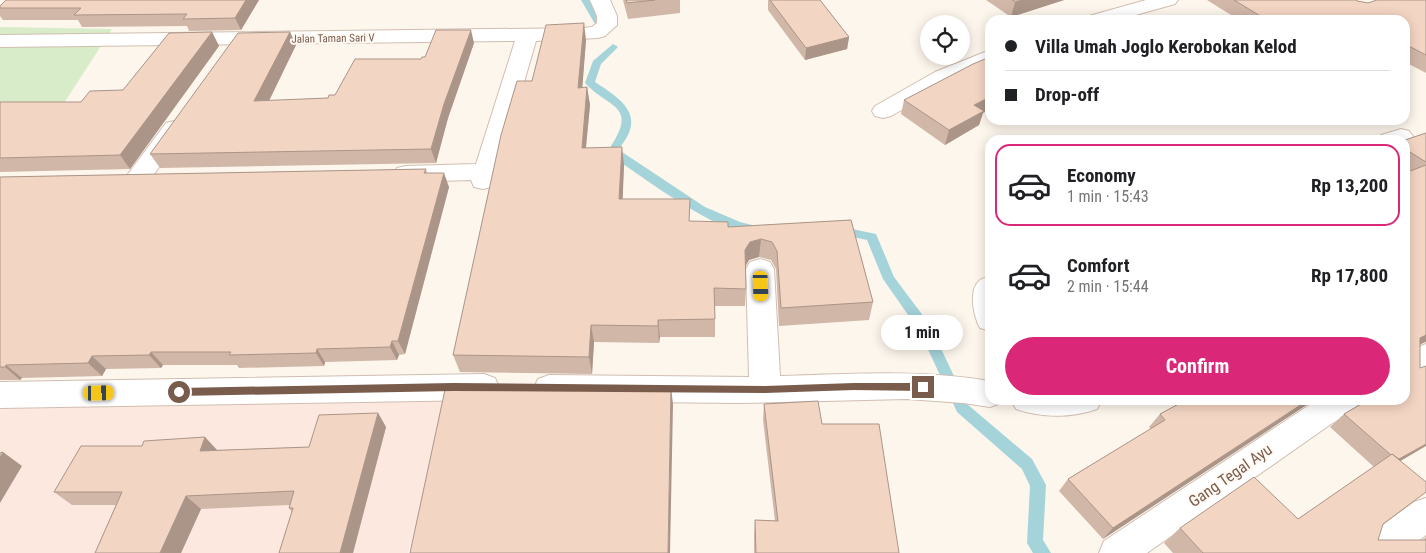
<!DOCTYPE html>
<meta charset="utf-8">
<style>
:root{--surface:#fff;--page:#f6f6f6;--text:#202124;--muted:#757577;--line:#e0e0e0;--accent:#db2777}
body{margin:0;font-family:"Roboto Condensed",sans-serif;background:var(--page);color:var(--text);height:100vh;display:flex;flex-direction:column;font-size:19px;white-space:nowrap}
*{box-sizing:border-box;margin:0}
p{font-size:16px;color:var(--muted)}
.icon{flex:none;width:28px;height:28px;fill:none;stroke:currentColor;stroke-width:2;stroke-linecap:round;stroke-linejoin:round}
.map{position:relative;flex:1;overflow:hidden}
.panel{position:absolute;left:985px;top:135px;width:425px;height:270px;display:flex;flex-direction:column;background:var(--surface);border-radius:15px;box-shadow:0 2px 12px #0003}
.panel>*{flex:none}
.banner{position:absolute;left:985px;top:15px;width:425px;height:110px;border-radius:15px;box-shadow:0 2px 12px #0003;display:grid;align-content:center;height:110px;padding:0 20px;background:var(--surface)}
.controls{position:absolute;left:920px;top:15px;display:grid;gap:10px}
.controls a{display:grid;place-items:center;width:50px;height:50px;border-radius:50%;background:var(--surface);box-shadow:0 2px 12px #0003;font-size:25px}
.end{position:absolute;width:22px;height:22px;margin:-11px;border:6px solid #7a5c4d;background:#fff;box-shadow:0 0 0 2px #fff}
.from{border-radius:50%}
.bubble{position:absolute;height:35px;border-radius:18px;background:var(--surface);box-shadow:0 2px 12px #0003;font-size:16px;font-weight:700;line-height:35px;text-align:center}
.car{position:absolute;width:15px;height:30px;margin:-15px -8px;border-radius:6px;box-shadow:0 0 4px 1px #0007;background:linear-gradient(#f5c518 24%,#345 0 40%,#f5c518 0 76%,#345 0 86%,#f5c518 0)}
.banner b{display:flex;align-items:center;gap:18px;height:48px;font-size:19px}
.banner b+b{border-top:1px solid var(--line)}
.banner i{width:12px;height:12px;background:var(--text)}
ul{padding:9px 0 0;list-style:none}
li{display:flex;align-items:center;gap:15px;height:82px;margin:0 10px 8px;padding:0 10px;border:2px solid transparent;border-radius:15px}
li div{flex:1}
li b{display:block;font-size:19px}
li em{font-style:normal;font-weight:700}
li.selected{border-color:var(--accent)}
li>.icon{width:45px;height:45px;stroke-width:1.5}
.action{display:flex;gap:10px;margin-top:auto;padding:10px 20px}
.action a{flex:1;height:58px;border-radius:30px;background:var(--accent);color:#fff;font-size:20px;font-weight:700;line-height:58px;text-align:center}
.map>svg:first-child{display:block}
.commercial{fill:#fde8e0}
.green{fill:#d8ecc9}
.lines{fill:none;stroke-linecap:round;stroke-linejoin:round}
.stream{fill:#a5d3da;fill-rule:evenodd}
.minor-casing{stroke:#d1beb0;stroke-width:2}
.minor{fill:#fff;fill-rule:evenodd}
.wall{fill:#d1b7a8}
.shaded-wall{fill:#aa9588}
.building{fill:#f3d5c3;stroke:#aa9588}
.route{fill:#7a5c4d}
.labels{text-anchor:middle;stroke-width:4;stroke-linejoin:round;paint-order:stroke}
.far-street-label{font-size:11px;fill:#7a5c4d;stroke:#fffaf3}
.near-street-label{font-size:16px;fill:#7a5c4d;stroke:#fffaf3}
</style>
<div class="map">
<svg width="1426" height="553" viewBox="0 0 1426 553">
<rect width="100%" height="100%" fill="#fdf6ec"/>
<polygon class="commercial" points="452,397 408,553 0,553 0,408"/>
<polygon class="green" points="0,27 112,29 51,123 0,122"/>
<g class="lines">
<g class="stream">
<polygon points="581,0 589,0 603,22 601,24 595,24"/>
<path d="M613,44L618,47L601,64L595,82C621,99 646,115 621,146L622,152L705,207L740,222L760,227L762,230L760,233C728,242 640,175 613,157L611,146C638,105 608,108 585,83L593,61Z"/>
<polygon points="838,226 876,234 894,277 930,325 967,404 1032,459 1046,485 1043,540 1051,553 1033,553 1027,543 1030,486 1022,469 957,412 920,332 883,279 867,240 834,233 832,230 834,227"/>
</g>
<defs>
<g id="minor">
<polygon points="590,0 610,0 617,16 617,25 605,36 598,38 536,41 495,181 492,187 483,189 474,187 471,180 406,182 397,180 394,174 397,168 406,166 476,164 515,41 0,47 0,35 582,28 592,27 597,23 597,16"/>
<polygon points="1146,0 1178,0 1175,4 1118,20 1086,20 1089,16"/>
<polygon points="990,50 990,64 951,82 891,116 883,118 875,116 872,111 875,106 935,72"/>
<polygon points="174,121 182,123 186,128 146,186 137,188 128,186 125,180 128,174 166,123"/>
<polygon points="1401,129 1409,131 1413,136 1409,141 1405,143 1405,140 1377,140 1381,135"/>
<path d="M760,259L770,262L774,269L780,376C850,374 920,369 990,381V400H1003L1001,403L990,407L963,403L907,399L739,403L549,401L538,397L534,388L538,379L549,375L749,377L746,269L750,262Z"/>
<path d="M990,276V331L980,328C974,317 968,291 979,281C982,278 986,278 990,276Z"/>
<polygon points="1426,344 1426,370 1405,380 1405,353"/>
<polygon points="484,374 495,378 499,387 495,396 484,400 0,408 0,382"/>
<path d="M1011,400H1102L1097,409C1072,418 1041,418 1016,409Z"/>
<polygon points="1317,400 1361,400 1356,409 1331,424 1147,553 1099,553 1104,541"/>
<polygon points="1426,498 1426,535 1403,553 1356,553 1361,541 1414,502"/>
</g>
</defs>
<use href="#minor" class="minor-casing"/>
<use href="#minor" class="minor"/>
</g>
<g class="wall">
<polygon points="6,0 259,0 241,30 189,31 187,26 82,27 78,20 3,20 0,16 0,6"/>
<polygon points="623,0 680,0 680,13 628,19"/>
<polygon points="768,0 820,0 849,37 847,49 805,60 768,10"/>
<polygon points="986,0 1064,0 1011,17"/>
<polygon points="1207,0 1358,0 1356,1 1357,1 1368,3 1426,0 1426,73 1405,62 1405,20 1239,20"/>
<polygon points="212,32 219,46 130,169 0,172 0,102 81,102 123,90"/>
<polygon points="290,32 296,45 269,101 328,98 421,59 425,57 474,43 448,118 436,163 160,168 150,154"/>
<polygon points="586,40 582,87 587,87 590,105 586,148 624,165 622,199 690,221 728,227 851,220 873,302 869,320 779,326 776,269 771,260 759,257 749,260 746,266 746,289 745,306 715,306 715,337 660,337 659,343 594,342 592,374 460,372 453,355 532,81"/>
<polygon points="904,100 983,113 979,125 945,145 901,114"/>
<polygon points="1426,133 1426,343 1425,342 1420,345 1401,461 1378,540 1423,540 1426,537 1426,553 1173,553 1164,543 1180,528 1298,519 1374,467 1330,427 1344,414 1359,405 1362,400 1405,400 1408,172 1405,171 1405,140"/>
<polygon points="426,169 427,173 449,187 405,354 399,355 397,360 325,362 324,366 239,368 237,365 163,365 161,368 106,369 102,376 22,378 20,380 0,380 0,177"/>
<polygon points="1186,400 1314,400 1103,539 1059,491 1068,479 1151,429 1149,427 1160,414"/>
<polygon points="764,404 822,424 899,553 754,553 754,535 755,520 775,521 763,420"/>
<polygon points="378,413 386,427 353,553 279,553 292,512 289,508 290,505 201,509 181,553 95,553 116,505 72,505 54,492 218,450 309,447"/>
</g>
<g class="shaded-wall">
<polygon points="246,0 259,0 241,30 235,18"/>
<polygon points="1023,0 1064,0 1011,17 1015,2"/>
<polygon points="584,23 586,40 581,105 578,88"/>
<polygon points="471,30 474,43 448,118 436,163 431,149 444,104"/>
<polygon points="212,32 219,46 130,169 120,155"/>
<polygon points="290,32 296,45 262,115 254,101"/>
<polygon points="849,37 847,49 805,60 806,48"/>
<polygon points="587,87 590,105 584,166 582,148"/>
<polygon points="990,97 990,110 983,113 979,125 945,145 949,130 974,105"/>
<polygon points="622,147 624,165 622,217 619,199"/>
<polygon points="444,173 449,187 405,354 398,341"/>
<polygon points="761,239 759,257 749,260 744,268 745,250 750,242"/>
<polygon points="658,320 660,337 659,343 658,326"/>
<polygon points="591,325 594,342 592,374 589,357"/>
<polygon points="1426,335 1426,342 1425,342 1405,351 1420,338"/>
<polygon points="392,341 399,355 397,360 390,347"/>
<polygon points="317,349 325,362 324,366 316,353"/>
<polygon points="151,352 163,365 161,368 149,355"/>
<polygon points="92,356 106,369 102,376 88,363"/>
<polygon points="6,365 22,378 20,380 5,367"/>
<polygon points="671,387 673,404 670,553 668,553"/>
<polygon points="1308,400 1314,400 1103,539 1113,528"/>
<polygon points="378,413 386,427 353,553 340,553"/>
<polygon points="205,437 218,451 200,451"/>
<polygon points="1426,444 1426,446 1380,473 1397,460"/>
<polygon points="3,452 22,466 0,503 0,458"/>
<polygon points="186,496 201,509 181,553 160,553"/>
</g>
<g class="building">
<polygon points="6,0 246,0 235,18 183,19 187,14 74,15 81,8 0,8 0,6"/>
<polygon points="626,0 655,0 627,3"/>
<polygon points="770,0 820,0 849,37 806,48"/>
<polygon points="1012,0 1023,0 1015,2"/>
<polygon points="1234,0 1356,0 1357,1 1368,3 1377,0 1426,0 1426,55 1405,44 1405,20 1267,20"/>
<polygon points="584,23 578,88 587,87 582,148 622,147 619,199 690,199 689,221 728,222 728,227 851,220 873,302 781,308 777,251 772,242 761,239 750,242 745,250 746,289 714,288 715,319 658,320 658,326 591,325 589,357 453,355 501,135 517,81 532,81 546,25"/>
<polygon points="436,30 471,30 444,104 431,149 150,154 238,33 290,32 254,101 328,98 329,95 335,95 355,59 421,59 422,57 425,57"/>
<polygon points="212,32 120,155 0,158 0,102 81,102 90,91 123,90 169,33"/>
<polygon points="990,57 990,97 974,105 984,111 949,130 904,100 973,64"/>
<polygon points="1426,133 1426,162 1405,149 1405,140"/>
<polygon points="1426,165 1426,335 1420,338 1420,368 1426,366 1426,444 1399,459 1392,454 1391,455 1344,414 1368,400 1405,400 1405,173"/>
<polygon points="426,169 424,173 444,173 398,341 392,341 390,347 317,349 316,353 229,355 231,352 151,352 149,355 92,356 88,363 6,365 5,367 0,367 0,177"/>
<polygon points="446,385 587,386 586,390 671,387 668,553 410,553"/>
<polygon points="1186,400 1308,400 1113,528 1068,479 1165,420 1160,414"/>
<polygon points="818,401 822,424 879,424 899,553 756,553 755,520 778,521 764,404"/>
<polygon points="378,413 340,553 279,553 293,508 289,508 294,491 186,496 160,553 95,553 122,492 54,492 81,446 142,446 144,441 205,437 200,451 309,447 319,415"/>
<polygon points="3,452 0,458 0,453"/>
<polygon points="1392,454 1426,482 1426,492 1383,524 1378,540 1426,540 1426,553 1203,553 1180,528 1254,477 1298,519"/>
</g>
<polygon class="route" points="453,383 765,386 854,383 923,383 928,387 923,391 854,390 765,393 453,391 179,396 174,392 179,388"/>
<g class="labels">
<g class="far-street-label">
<text transform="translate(333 38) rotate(-1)" y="4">Jalan Taman Sari V</text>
</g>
<g class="near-street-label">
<text transform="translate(1230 475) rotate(-35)" y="6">Gang Tegal Ayu</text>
</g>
</g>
</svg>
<div class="controls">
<a><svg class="icon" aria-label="locate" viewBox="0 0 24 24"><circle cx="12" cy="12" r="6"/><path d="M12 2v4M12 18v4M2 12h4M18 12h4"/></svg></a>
</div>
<i class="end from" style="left:179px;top:392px"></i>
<i class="end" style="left:923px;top:387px"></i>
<div class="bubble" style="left:881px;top:315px;width:82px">1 min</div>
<i class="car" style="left:761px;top:286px;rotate:178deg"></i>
<i class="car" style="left:99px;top:393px;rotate:89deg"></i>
<div class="banner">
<b><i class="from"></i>Villa Umah Joglo Kerobokan Kelod</b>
<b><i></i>Drop-off</b>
</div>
<section class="panel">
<ul>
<li class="selected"><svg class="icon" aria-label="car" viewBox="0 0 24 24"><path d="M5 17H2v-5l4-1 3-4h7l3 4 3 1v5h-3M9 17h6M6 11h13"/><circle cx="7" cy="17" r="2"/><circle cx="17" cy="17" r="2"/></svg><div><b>Economy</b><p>1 min · 15:43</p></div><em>Rp 13,200</em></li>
<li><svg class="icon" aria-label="car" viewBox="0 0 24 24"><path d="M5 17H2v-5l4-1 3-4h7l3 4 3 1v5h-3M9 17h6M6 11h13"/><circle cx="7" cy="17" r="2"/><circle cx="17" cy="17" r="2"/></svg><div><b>Comfort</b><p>2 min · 15:44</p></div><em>Rp 17,800</em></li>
</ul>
<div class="action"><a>Confirm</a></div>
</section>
</div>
